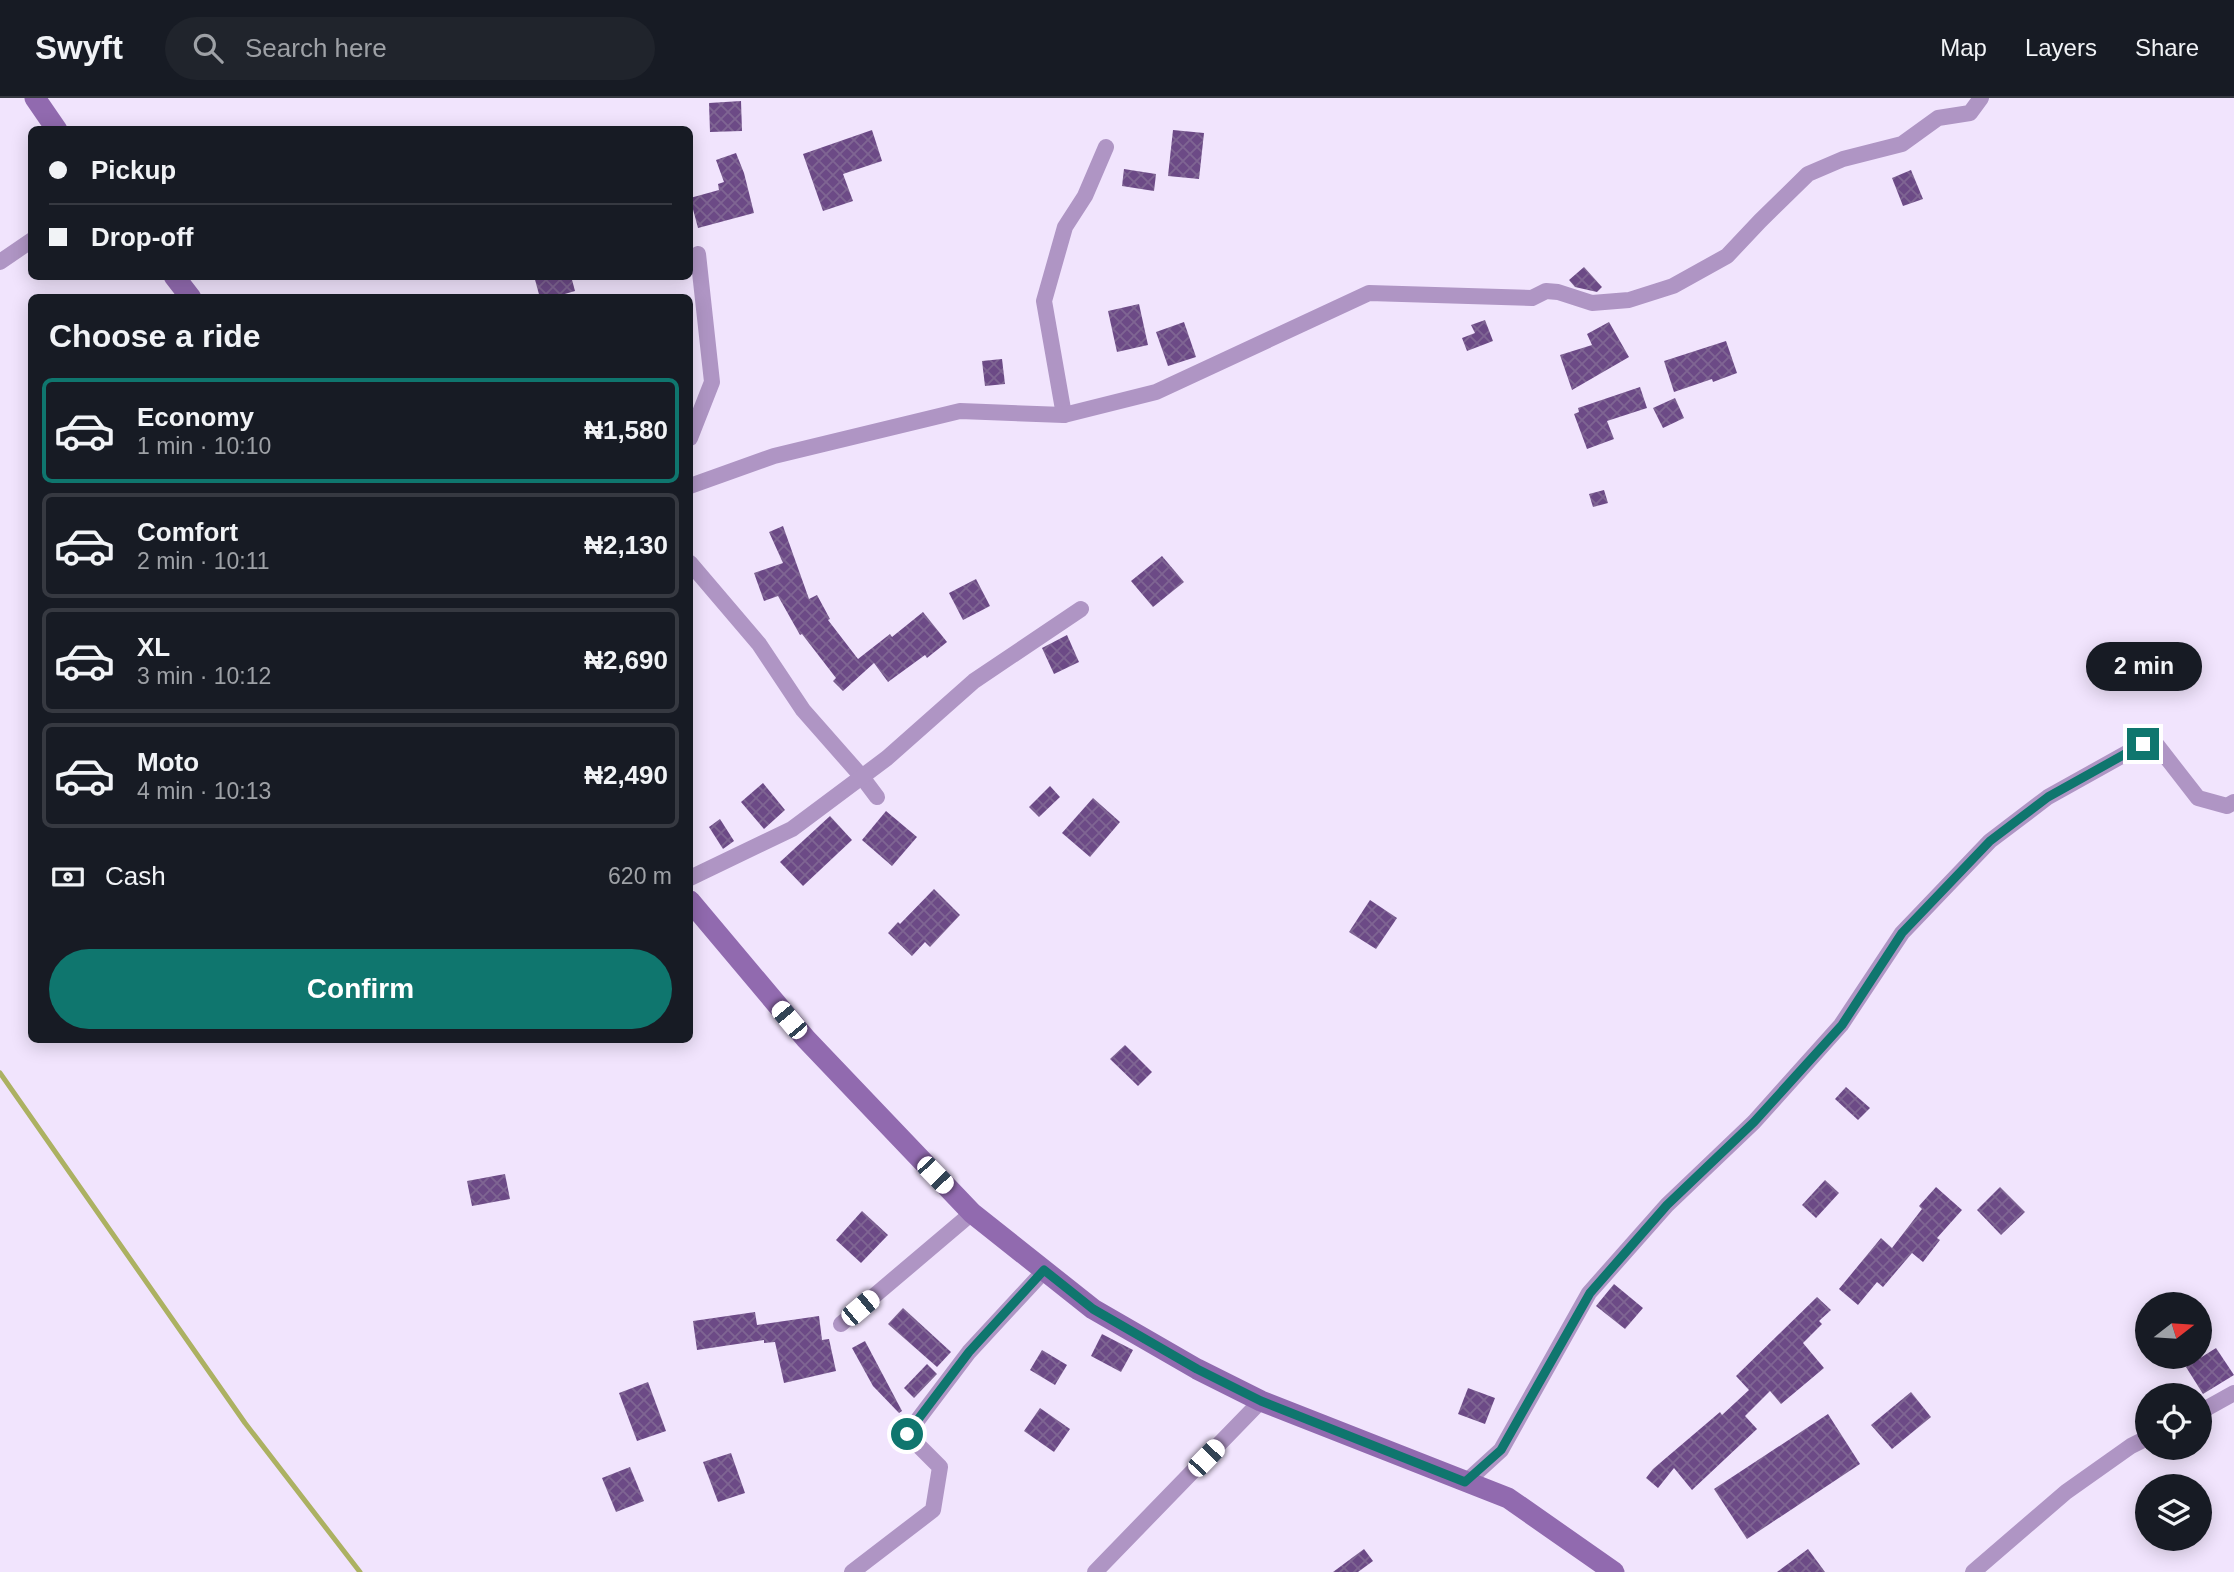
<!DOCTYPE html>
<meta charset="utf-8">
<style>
:root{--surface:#171b24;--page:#20242c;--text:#f1f3f6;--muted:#9ea1a6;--line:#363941;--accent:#0f766e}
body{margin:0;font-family:Arial,sans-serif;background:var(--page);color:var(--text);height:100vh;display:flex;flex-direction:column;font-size:26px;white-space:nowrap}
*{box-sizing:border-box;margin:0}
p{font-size:23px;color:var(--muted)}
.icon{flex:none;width:38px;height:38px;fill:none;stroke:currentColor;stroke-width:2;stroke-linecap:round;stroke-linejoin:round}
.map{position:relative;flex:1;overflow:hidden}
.panel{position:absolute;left:28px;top:196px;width:665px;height:749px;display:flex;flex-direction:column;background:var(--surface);border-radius:10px;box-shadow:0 4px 18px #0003}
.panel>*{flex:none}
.guide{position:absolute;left:28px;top:28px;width:665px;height:154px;border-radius:10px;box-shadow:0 4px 18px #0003;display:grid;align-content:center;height:154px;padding:0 21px;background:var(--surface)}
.needle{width:46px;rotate:73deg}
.tools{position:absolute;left:2135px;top:1194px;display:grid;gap:14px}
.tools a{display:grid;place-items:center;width:77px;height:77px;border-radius:50%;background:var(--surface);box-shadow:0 4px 18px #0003;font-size:35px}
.end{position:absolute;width:32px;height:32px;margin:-16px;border:9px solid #0f766e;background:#fff;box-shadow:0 0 0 4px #fff}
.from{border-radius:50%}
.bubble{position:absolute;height:49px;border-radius:24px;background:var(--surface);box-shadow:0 4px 18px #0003;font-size:23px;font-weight:600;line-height:49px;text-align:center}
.car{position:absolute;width:21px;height:42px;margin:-21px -10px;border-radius:9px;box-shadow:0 0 5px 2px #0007;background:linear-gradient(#fff 24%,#345 0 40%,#fff 0 76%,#345 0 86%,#fff 0)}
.guide b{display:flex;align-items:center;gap:24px;height:66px;font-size:26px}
.guide b+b{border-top:2px solid var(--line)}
.guide i{width:18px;height:18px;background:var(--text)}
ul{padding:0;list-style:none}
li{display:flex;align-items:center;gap:21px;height:105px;margin:0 14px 10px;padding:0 7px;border:4px solid var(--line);border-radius:10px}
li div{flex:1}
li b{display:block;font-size:26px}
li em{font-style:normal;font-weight:600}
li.active{border-color:var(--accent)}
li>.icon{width:63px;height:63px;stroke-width:1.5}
h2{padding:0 21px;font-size:32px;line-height:84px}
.pay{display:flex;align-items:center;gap:18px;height:77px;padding:0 21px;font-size:26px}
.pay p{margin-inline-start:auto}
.primary-button{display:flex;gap:14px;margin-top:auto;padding:14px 21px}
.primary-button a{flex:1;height:80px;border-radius:42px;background:var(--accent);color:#fff;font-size:28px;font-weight:600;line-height:80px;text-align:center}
header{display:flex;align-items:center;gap:42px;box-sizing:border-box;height:98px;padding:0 35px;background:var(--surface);border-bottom:2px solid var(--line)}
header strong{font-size:33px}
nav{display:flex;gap:38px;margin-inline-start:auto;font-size:24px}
.search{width:490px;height:63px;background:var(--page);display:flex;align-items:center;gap:18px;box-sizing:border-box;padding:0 24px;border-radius:38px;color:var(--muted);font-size:26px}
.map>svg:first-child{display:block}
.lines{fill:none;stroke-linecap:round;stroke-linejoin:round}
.stream{stroke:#acb162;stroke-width:5}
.building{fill:url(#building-cross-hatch)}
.minor{stroke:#af95c4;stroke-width:16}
.secondary{stroke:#916aaf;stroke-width:21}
.route{stroke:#0f766e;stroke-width:9}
</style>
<header>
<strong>Swyft</strong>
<div class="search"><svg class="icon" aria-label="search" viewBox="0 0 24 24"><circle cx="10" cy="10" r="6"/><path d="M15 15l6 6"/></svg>Search here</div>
<nav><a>Map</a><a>Layers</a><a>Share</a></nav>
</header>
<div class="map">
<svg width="2234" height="1474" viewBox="0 0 2234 1474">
<defs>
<pattern id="building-cross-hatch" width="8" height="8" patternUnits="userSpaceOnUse" patternTransform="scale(1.75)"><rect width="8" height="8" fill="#6c4a86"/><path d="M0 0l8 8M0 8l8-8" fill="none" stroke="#7f6593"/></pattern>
</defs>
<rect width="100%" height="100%" fill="#f1e4fd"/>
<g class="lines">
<polyline class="stream" points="0,975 245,1325 360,1474"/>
</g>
<g class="building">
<polygon points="741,3 742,33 710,34 709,5"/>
<polygon points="872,32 882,63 843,76 853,103 823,113 803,56"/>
<polygon points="1173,32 1204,35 1199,81 1168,78"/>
<polygon points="736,55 744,75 754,115 698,130 690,100 719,92 718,86 724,84 716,62"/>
<polygon points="1124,71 1156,76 1154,93 1122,88"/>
<polygon points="1911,72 1923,101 1903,108 1892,80"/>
<polygon points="1584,169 1602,189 1597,194 1575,189 1569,182"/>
<polygon points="534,178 571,178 575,193 551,200 540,200"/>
<polygon points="1139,206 1148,247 1117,254 1108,213"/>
<polygon points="1485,222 1493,243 1467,253 1462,240 1475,235 1471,227"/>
<polygon points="1184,224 1196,259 1168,268 1156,234"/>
<polygon points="1609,224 1629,259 1572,292 1560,257 1592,247 1587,236"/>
<polygon points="1726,243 1737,275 1713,284 1712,281 1674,294 1664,263"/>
<polygon points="1002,261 1005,286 985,288 982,263"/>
<polygon points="1640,289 1647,310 1607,323 1614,341 1587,351 1574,316 1579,314 1578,310"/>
<polygon points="1675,300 1684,320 1663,330 1653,310"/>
<polygon points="1604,392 1608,405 1593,409 1589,396"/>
<polygon points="783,428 809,501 817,497 830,521 828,522 858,561 890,536 892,539 923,514 947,544 927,560 925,557 888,584 874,565 843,593 833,583 836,580 802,536 800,537 778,498 764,503 754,475 783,465 769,434"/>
<polygon points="1162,458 1184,484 1153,509 1131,483"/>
<polygon points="976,481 990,508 963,522 949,495"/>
<polygon points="1067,537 1079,564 1054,576 1042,550"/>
<polygon points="763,685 785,712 764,731 741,704"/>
<polygon points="1050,688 1060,699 1039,719 1029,709"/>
<polygon points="1093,700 1120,724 1090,759 1062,735"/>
<polygon points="886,713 917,739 892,768 862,742"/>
<polygon points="830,718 852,742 803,788 780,764"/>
<polygon points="720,721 734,743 723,751 709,729"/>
<polygon points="934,791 960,817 930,849 925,844 912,858 888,835 898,824 900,826"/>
<polygon points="1370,802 1397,820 1376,851 1349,834"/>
<polygon points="1125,947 1152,974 1138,988 1110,961"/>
<polygon points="1846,989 1870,1010 1858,1022 1835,1001"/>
<polygon points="505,1076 510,1101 472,1108 467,1083"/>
<polygon points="1825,1082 1839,1095 1816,1120 1802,1107"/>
<polygon points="1936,1089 1962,1112 1937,1140 1940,1142 1923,1164 1912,1155 1883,1189 1877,1184 1858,1207 1839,1191 1881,1140 1892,1150 1922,1111 1919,1108"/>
<polygon points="2000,1089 2025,1114 2001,1137 1977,1112"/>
<polygon points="862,1113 888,1137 861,1165 836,1142"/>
<polygon points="1614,1186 1643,1210 1625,1231 1596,1208"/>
<polygon points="1817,1199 1831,1212 1819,1223 1822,1226 1803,1245 1824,1270 1781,1306 1770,1293 1745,1318 1757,1331 1692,1392 1674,1370 1658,1390 1646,1380 1653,1371 1720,1314 1722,1317 1749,1292 1736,1278"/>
<polygon points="903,1210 951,1254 937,1269 888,1226"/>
<polygon points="755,1214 757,1227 819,1218 822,1242 829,1241 836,1273 784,1285 775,1244 764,1245 764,1242 697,1252 693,1223"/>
<polygon points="1102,1236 1133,1252 1121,1274 1091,1258"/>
<polygon points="865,1243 902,1313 899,1315 873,1288 852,1250"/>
<polygon points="2216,1250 2234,1277 2203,1296 2186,1269"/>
<polygon points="1042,1252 1067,1267 1055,1287 1030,1272"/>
<polygon points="927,1266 937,1276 914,1300 904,1290"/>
<polygon points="648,1284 666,1333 637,1343 619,1295"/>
<polygon points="1468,1290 1495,1300 1485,1326 1458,1316"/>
<polygon points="1911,1294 1931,1319 1892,1351 1871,1327"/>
<polygon points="1040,1310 1070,1331 1054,1354 1024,1333"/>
<polygon points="1828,1316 1860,1366 1747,1441 1714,1391"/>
<polygon points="731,1355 745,1395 718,1404 703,1364"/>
<polygon points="630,1369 644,1403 616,1414 602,1380"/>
<polygon points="1364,1451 1373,1463 1358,1474 1333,1474"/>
<polygon points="1808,1451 1825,1474 1777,1474"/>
</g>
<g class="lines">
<g class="minor">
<polyline points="0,164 32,142"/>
<polyline points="1064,317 1044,203 1065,129 1085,98 1106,49"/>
<polyline points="690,340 712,284 698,156"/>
<polyline points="690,388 774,358 960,313 1064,317 1156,294 1369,195 1532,200 1546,193 1558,194 1592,205 1629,202 1673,188 1727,158 1760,123 1808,76 1843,61 1902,46 1938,20 1970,15 1981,0"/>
<polyline points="690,465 759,546 803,612 862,679 877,699"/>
<polyline points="690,780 792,731 887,660 974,583 1081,511"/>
<polyline points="841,1226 972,1115"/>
<polyline points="2200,1314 2234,1295"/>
<polyline points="1466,1384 1501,1352 1589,1195 1667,1107 1754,1024 1841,927 1902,835 1990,743 2048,699 2143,646 2156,646 2198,700 2227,708 2234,704"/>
<polyline points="852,1474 933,1412 940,1369 907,1336 969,1254 1044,1173"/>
<polyline points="1095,1474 1261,1303"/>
<polyline points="1973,1474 2066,1394 2131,1348 2147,1340"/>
</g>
<g class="secondary">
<polyline points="35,0 57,32"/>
<polyline points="174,178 191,200"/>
<polyline points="690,803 806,941 972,1115 1093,1211 1197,1271 1261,1303 1508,1400 1614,1474"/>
</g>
</g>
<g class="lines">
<polyline class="route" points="907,1336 969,1254 1044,1172 1093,1211 1197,1271 1261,1303 1465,1384 1501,1352 1590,1195 1667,1107 1754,1024 1842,927 1902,835 1990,743 2048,699 2143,646"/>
</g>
</svg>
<div class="tools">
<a><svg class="needle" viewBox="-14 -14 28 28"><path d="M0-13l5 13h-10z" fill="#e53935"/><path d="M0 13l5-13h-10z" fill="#9ea1a6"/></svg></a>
<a><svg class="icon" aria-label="locate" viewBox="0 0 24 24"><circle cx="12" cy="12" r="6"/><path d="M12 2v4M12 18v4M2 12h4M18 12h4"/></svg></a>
<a><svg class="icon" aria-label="layers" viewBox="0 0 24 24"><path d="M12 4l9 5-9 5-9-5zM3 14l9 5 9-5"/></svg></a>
</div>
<i class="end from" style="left:907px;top:1336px"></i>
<i class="end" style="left:2143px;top:646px"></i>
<div class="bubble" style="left:2086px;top:544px;width:116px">2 min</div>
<i class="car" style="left:789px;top:922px;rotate:320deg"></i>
<i class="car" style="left:935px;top:1077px;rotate:136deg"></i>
<i class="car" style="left:860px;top:1210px;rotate:50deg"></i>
<i class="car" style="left:1206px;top:1360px;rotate:44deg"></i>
<div class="guide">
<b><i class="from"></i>Pickup</b>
<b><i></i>Drop-off</b>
</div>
<section class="panel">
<h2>Choose a ride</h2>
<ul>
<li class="active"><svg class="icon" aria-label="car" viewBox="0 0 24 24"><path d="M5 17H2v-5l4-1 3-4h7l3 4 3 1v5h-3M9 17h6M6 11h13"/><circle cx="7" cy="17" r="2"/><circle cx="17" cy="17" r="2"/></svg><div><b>Economy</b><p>1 min · 10:10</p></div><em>₦1,580</em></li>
<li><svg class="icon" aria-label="car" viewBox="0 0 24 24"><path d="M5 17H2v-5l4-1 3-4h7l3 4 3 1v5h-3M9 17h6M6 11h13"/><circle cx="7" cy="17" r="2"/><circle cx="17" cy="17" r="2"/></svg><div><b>Comfort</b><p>2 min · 10:11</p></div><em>₦2,130</em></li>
<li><svg class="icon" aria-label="car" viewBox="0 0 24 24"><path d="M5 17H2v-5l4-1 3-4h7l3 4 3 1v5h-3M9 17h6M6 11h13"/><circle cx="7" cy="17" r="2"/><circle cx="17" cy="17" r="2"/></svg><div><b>XL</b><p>3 min · 10:12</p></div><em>₦2,690</em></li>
<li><svg class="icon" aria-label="car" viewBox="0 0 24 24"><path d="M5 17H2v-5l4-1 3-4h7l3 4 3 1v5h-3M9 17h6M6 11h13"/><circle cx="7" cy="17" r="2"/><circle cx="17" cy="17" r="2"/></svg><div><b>Moto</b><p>4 min · 10:13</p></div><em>₦2,490</em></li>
</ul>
<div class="pay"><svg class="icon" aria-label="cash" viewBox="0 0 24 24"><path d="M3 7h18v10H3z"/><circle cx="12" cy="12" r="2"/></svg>Cash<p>620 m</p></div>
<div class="primary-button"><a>Confirm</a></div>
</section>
</div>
